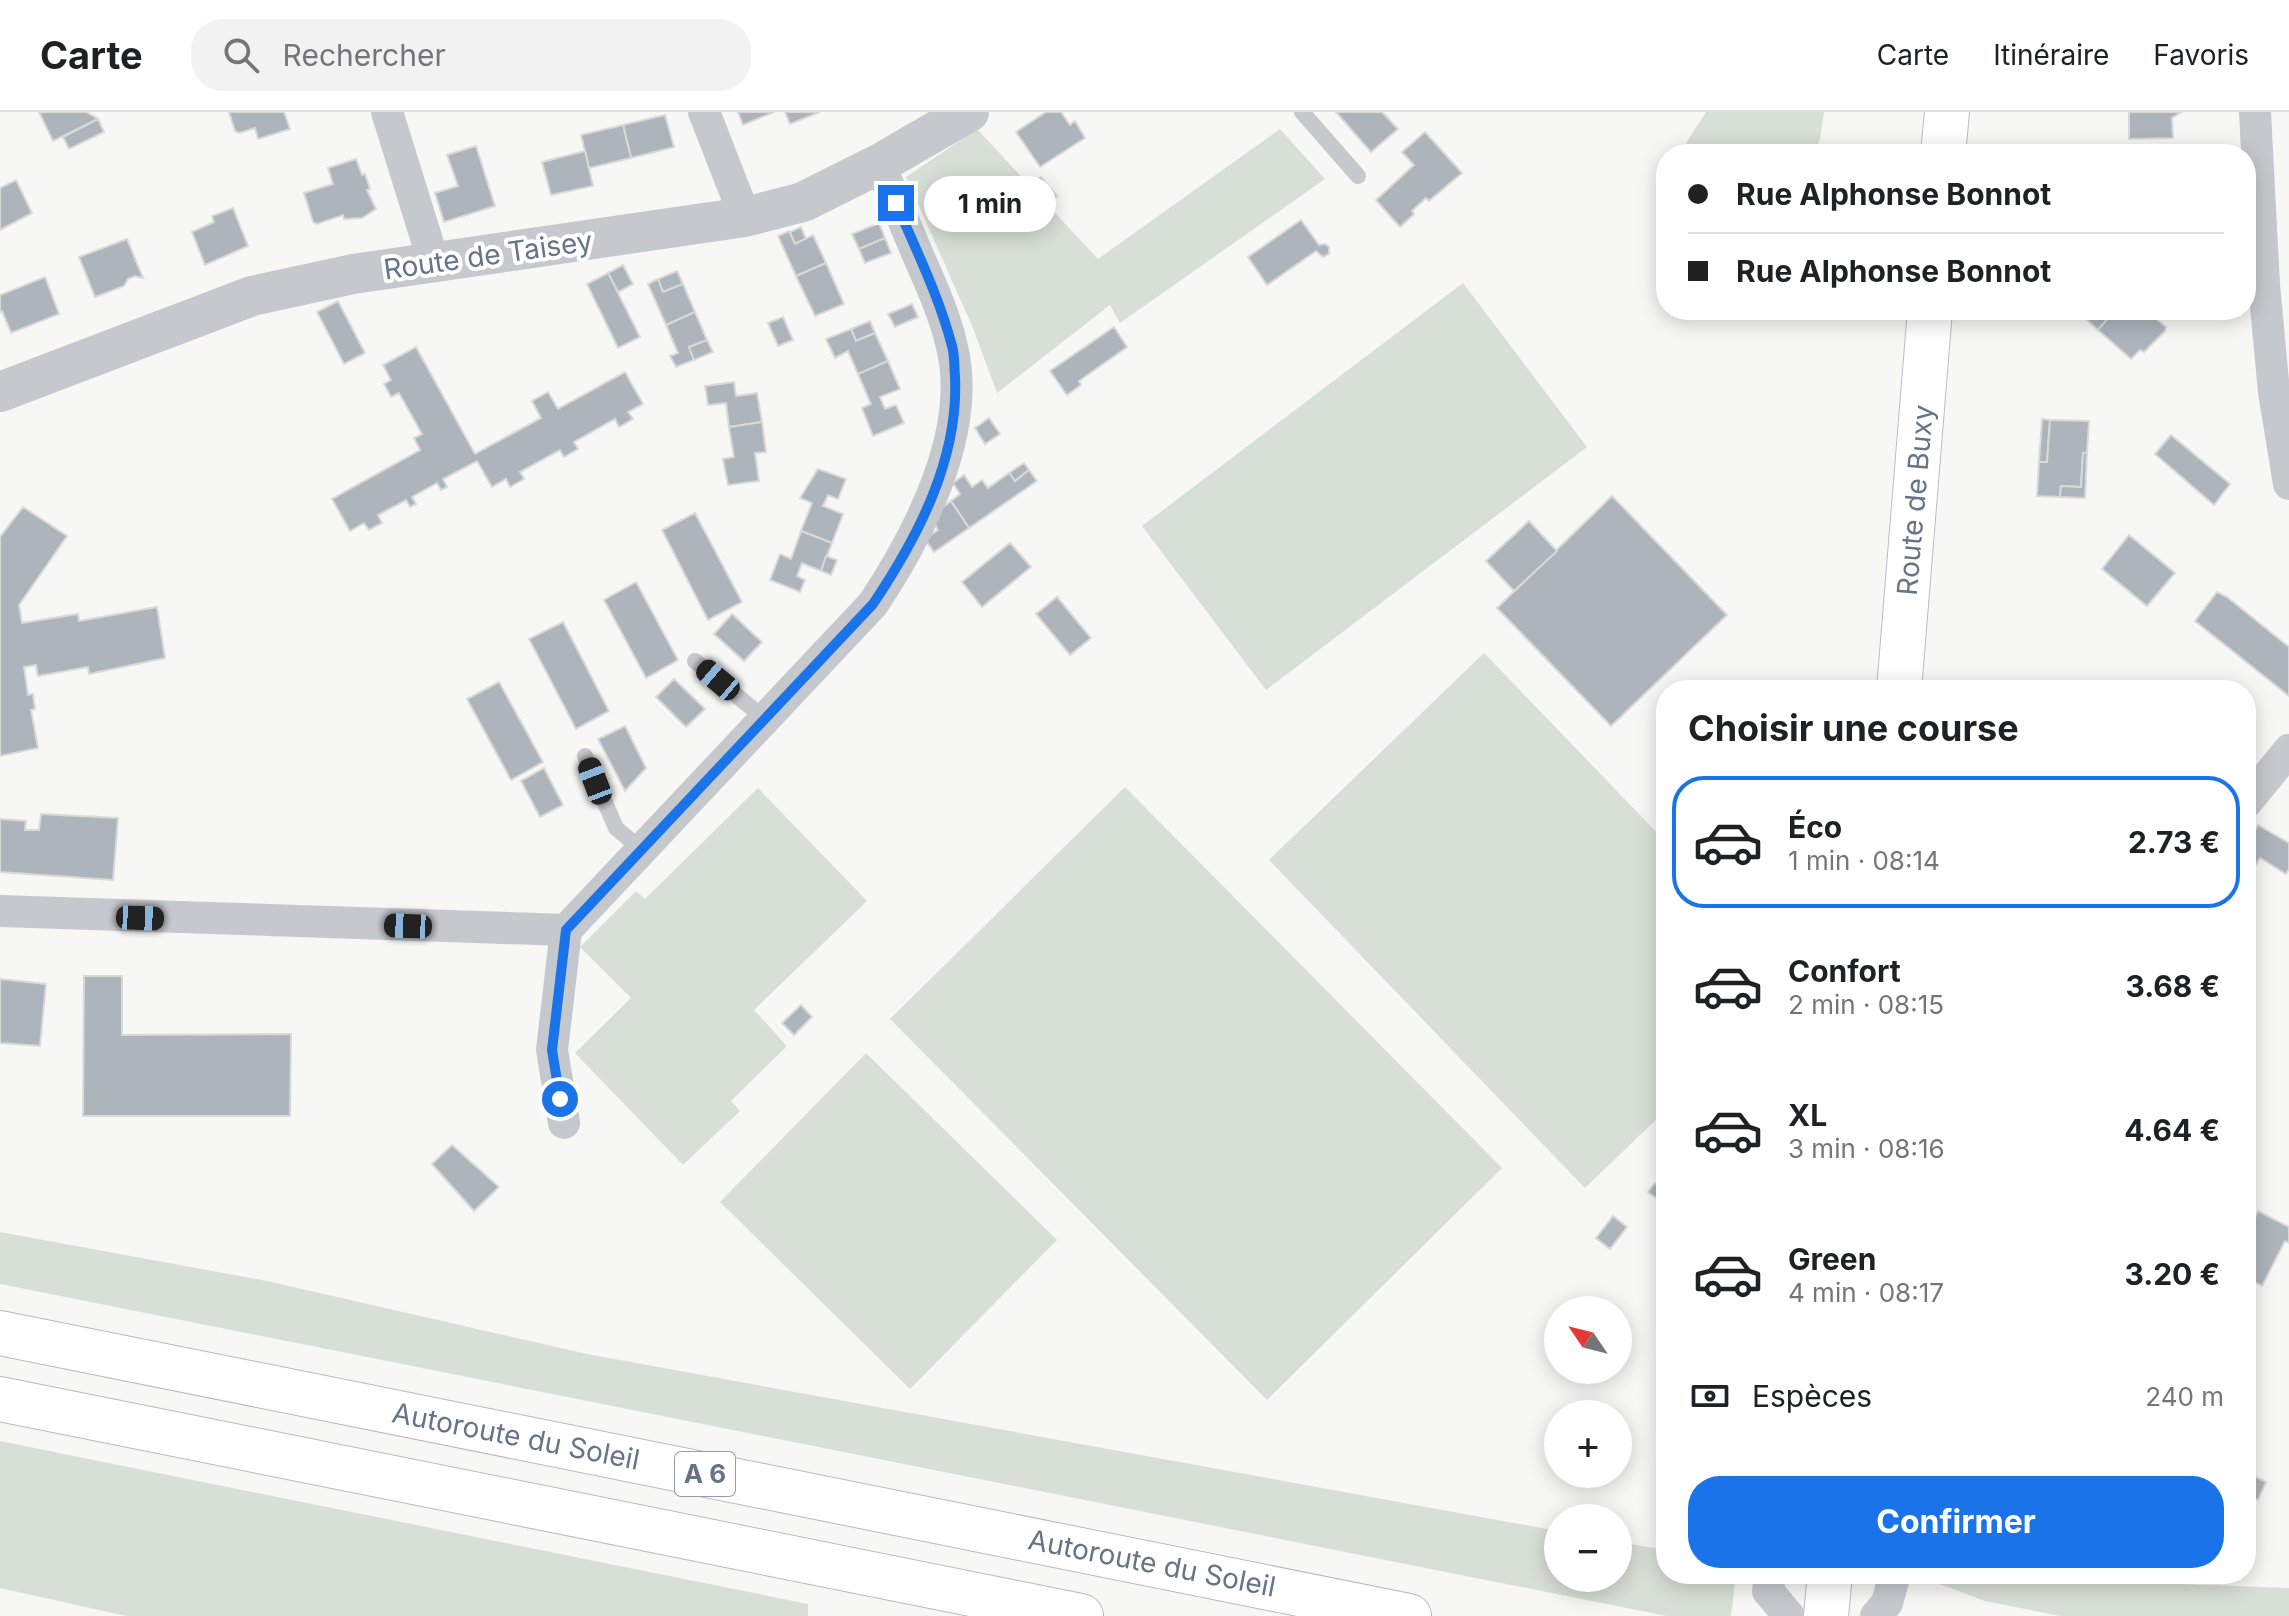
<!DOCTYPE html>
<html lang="fr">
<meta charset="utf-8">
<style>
:root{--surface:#fff;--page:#f2f2f2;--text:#202124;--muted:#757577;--line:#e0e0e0;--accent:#1a73e8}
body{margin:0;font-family:Inter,sans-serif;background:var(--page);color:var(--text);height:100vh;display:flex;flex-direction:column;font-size:30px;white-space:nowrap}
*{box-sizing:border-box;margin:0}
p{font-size:26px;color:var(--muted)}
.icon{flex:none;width:44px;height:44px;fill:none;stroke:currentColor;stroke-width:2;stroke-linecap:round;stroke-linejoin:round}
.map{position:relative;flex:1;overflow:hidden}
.sheet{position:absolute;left:1656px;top:568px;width:600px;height:904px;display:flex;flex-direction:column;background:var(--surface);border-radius:32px;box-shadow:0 4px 20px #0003}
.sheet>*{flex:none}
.guide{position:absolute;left:1656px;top:32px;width:600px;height:176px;border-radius:32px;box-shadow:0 4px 20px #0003;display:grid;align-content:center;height:176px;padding:0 32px;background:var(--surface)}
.needle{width:52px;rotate:305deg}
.controls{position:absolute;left:1544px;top:1184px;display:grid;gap:16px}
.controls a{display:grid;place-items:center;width:88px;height:88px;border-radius:50%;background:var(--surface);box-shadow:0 4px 20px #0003;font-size:40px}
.end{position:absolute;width:36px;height:36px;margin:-18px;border:10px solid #1a73e8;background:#fff;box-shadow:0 0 0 4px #fff}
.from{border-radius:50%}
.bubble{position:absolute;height:56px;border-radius:28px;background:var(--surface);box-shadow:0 4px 20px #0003;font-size:26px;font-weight:700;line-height:56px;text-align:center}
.car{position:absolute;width:24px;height:48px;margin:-24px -12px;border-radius:10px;box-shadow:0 0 6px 2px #0007;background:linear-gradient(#222 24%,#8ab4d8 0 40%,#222 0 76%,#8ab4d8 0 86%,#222 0)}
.guide b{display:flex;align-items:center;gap:28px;height:76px;font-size:30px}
.guide b+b{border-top:2px solid var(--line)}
.guide i{width:20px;height:20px;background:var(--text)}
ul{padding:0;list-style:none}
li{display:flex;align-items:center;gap:24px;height:132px;margin:0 16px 12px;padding:0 16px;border:4px solid transparent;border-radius:32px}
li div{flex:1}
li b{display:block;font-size:30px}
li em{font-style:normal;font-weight:700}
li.current{border-color:var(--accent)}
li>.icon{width:72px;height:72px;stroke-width:1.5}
h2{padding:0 32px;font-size:36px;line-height:96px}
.pay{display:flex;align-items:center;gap:20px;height:88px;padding:0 32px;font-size:30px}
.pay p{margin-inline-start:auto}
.button{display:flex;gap:16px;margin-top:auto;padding:16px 32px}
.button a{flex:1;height:92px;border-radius:32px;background:var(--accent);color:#fff;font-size:32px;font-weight:700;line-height:92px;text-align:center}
header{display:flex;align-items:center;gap:48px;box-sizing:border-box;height:112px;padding:0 40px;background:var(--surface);border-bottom:2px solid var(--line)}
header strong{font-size:38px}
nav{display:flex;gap:44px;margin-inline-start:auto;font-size:28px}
.search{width:560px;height:72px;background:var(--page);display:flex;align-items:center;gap:20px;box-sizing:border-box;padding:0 28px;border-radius:32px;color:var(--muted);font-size:30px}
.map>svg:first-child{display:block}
.green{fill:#d8dfd6}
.building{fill:#adb4bb;stroke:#d9d9d7;stroke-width:2}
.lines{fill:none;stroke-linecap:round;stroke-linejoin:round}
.secondary-casing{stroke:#babdc3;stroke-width:46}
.motorway-casing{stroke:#b8babe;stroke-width:46}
.service{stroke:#c5c8cc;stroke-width:16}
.minor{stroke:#c5c8cc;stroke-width:32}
.tertiary{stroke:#c5c8cc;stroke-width:40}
.secondary{stroke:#fff;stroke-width:44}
.motorway{stroke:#fff;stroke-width:44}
.route{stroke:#1a73e8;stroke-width:10}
.labels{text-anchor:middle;stroke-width:8;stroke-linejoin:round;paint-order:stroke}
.shield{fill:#fff;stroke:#949eab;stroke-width:2}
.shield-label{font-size:26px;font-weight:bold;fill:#667487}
.street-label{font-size:28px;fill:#667487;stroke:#fff}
</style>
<header>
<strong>Carte</strong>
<div class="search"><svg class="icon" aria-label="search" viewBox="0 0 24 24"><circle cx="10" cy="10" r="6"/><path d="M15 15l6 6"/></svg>Rechercher</div>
<nav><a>Carte</a><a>Itinéraire</a><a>Favoris</a></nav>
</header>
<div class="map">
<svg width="2289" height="1504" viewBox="0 0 2289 1504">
<rect width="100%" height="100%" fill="#f7f8f5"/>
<g class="green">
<polygon points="1706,0 1824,0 1820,27 1815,42 1692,42 1686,31"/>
<polygon points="977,17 1098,147 1280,17 1325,67 1120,211 1110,193 997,281 973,216 906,65"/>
<polygon points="1463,171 1587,335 1266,578 1142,414"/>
<polygon points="1484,541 1666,730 1666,998 1585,1076 1269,748"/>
<polygon points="1125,675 1502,1056 1267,1288 890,907"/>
<polygon points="758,676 867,789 754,898 787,934 731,989 740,999 683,1053 575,941 631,886 580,835 636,779 645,787"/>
<polygon points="866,941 1057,1128 910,1277 720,1090"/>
<polygon points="0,1120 267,1169 587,1242 1558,1419 1558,1466 1618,1466 1618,1430 1666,1438 1666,1462 1736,1462 1731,1504 1667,1504 0,1172"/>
<polygon points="0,1329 808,1492 808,1504 126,1504 0,1476"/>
<polygon points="1923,1462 2127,1462 2125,1470 2289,1476 2289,1504 2060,1504 1985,1489 1923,1466"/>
</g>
<g class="building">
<polygon points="39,0 86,0 98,7 53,29"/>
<polygon points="229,0 284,0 290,17 258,27 255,16 239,21 235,19"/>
<polygon points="738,0 774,0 743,13"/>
<polygon points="785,0 820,0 790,12"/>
<polygon points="1046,0 1061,0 1070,13 1075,9 1085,26 1040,55 1016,20"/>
<polygon points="1336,0 1382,0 1398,17 1371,40"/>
<polygon points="2129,0 2181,0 2172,6 2173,26 2129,27"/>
<polygon points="665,3 674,35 631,46 623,13"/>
<polygon points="98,7 104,20 69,37 63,25"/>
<polygon points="623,13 631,46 589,56 581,23"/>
<polygon points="1425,20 1462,61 1429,89 1426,86 1412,99 1414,102 1400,115 1376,88 1414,53 1402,40"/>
<polygon points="476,34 495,94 444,110 435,81 458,74 447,43"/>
<polygon points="585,39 593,74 551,83 542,50"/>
<polygon points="356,47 362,63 365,62 370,77 367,78 376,97 362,106 344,107 343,103 317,112 313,110 304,81 333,72 328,56"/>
<polygon points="1041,65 1057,84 1048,92 1031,72"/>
<polygon points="16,68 32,101 0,118 0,76"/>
<polygon points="233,96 248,134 205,153 192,120 214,110 212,104"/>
<polygon points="1301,108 1319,133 1325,132 1329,135 1329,142 1323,145 1316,139 1267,173 1248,145"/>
<polygon points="879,111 885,126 859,137 852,122"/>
<polygon points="801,115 806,127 795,132 790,120"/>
<polygon points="789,119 795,132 813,123 826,151 796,164 778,124"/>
<polygon points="885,126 891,141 865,151 859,137"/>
<polygon points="127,127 143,166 135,164 128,167 124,174 95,185 79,145"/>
<polygon points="826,151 844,192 815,204 796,164"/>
<polygon points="623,153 633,172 618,180 608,161"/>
<polygon points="677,159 683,172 663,180 658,167"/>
<polygon points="608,161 640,225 618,236 587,172"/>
<polygon points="45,165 59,202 11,221 2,199 0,200 0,183"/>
<polygon points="658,167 663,180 683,172 695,200 666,213 648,172"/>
<polygon points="338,189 365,241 344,252 317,200"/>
<polygon points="912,192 918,205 895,215 888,202"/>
<polygon points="2096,198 2104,198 2110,204 2098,218 2087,208"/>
<polygon points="2104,198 2146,198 2166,215 2165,219 2144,240 2140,238 2131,247 2098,218 2110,204"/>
<polygon points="695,200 707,228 689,235 694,248 676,255 670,244 678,241 666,213"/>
<polygon points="783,205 793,228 778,234 768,211"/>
<polygon points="870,209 875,221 856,229 851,217"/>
<polygon points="1114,215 1127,235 1079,269 1081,273 1067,283 1050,259"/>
<polygon points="851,217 856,229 875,221 888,249 858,262 848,239 835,246 826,227"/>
<polygon points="707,228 713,240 694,248 689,235"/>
<polygon points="416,235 475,342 541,306 532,289 548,280 558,297 625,260 643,292 628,300 633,307 619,315 615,307 574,330 578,337 564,345 560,338 520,360 524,367 510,375 506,367 492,375 477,349 443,367 447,375 441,378 437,371 412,385 416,392 410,395 406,388 378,403 382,411 369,418 364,411 350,419 332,387 420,338 414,326 422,322 399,281 391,285 384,272 391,268 383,253"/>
<polygon points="888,249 900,277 880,285 885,297 896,293 904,311 873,324 862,296 871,292 858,262"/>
<polygon points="734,270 736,284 757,281 762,310 729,315 726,291 708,293 705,274"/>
<polygon points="989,306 1000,322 985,332 975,316"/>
<polygon points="2042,307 2050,308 2047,350 2039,350"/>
<polygon points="2050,308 2089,309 2087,341 2083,341 2081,375 2061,374 2060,385 2037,384 2039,350 2047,350"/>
<polygon points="762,310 766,340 755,341 759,369 728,373 723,347 734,345 729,315"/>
<polygon points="2171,323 2230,372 2214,393 2155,342"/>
<polygon points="2083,341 2087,341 2085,386 2060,385 2061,374 2081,375"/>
<polygon points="1024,351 1029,358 1015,369 1009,361"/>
<polygon points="818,357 846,367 838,387 828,383 823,394 843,402 832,431 801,419 812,391 800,386"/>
<polygon points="1029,358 1037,369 969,416 951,389 960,382 953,371 964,363 972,375 982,368 988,376 1009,361 1015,369"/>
<polygon points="1612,384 1727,503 1611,614 1497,496"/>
<polygon points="951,389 969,416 934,440 925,427 938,418 934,411 939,398"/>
<polygon points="23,395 67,424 19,493 22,511 78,502 79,509 157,495 165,546 89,562 88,555 38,564 36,553 24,555 28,583 33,582 35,597 31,598 38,636 0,644 0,425"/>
<polygon points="695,401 742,490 708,508 662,418"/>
<polygon points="1529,409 1557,439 1514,479 1486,449"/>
<polygon points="801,419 832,431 821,459 802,451 797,464 805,468 800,480 770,468 780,442 791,447"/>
<polygon points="2129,423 2175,461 2147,494 2102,457"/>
<polygon points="1010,431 1031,455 982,495 962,470"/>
<polygon points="826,444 837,448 831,463 821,459"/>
<polygon points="636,470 678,548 646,566 604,488"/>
<polygon points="2217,480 2227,485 2289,535 2289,584 2195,509"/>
<polygon points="1057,485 1091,526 1070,543 1036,502"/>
<polygon points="732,502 762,530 744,549 714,522"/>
<polygon points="563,510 609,599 576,617 529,527"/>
<polygon points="674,567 705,597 686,615 656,585"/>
<polygon points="499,570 543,650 511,668 467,587"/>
<polygon points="625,614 646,656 625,679 598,627"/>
<polygon points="544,656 563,693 540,705 521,669"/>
<polygon points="41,702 118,706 113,768 0,760 0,707 26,709 25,718 39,718"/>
<polygon points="2258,713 2289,731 2289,757 2286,762 2260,746 2246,769 2246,734"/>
<polygon points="84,864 122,864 122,923 291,922 290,1004 83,1004"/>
<polygon points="0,867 46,872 40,934 0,931"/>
<polygon points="801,893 812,905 794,923 782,911"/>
<polygon points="452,1033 499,1075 474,1099 432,1052"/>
<polygon points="1655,1071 1666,1080 1666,1094 1648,1080"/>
<polygon points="2258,1099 2289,1115 2289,1131 2285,1129 2262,1174 2246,1166 2246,1123"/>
<polygon points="1613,1104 1627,1115 1610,1137 1596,1126"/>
<polygon points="2246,1360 2266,1370 2258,1388 2253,1385 2246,1404"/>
</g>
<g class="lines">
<defs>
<g id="secondary">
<polyline points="1943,42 1947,0"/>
<polyline points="1899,578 1930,198"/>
<polyline points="1826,1504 1830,1462"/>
</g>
<g id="motorway">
<polyline points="0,1221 1409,1504"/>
<polyline points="0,1287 1081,1504"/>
</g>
</defs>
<use href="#secondary" class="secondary-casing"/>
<use href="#motorway" class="motorway-casing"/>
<g class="service">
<polyline points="1302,0 1358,64"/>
<polyline points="695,549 765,607"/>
<polyline points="585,644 616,716 642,738"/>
</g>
<g class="minor">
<polyline points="387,0 434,151"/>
<polyline points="704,0 745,105"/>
<polyline points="2255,0 2264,173 2274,280 2289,372"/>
<polyline points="2246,691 2289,638"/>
<polyline points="0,799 566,818"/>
<path d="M564,1011L552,938L566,818L873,492C918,424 973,320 952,235C945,203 931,173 918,143C905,113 893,82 879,52"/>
<polyline points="1770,1462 1768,1479 1789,1504"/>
<polyline points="1876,1504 1887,1491 1895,1462"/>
</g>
<polyline class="tertiary" points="0,280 252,184 353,162 745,105 803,90 879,52 969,0"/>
<use href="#secondary" class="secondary"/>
<use href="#motorway" class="motorway"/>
</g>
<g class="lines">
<path class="route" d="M560,987L552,938L566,818L873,492C918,425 959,347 955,265C954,255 955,244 952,234C939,184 916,138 896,91"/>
</g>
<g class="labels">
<rect class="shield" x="675" y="1340" width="60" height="44" rx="6"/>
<g class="shield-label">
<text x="705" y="1371">A 6</text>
</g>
<g class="street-label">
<text transform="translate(488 143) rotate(-8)" y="10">Route de Taisey</text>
<text transform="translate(1915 388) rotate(-85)" y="10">Route de Buxy</text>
<text transform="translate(516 1324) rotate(11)" y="10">Autoroute du Soleil</text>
<text transform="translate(1152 1451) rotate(11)" y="10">Autoroute du Soleil</text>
</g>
</g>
</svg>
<div class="controls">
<a><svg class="needle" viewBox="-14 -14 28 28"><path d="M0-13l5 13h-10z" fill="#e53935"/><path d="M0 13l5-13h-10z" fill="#757577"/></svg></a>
<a>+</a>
<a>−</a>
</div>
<i class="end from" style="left:560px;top:987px"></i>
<i class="end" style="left:896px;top:91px"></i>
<div class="bubble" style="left:924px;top:64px;width:132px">1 min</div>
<i class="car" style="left:718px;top:568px;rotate:310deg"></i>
<i class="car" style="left:595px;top:669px;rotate:339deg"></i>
<i class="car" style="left:140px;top:806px;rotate:92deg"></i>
<i class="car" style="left:408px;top:814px;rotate:272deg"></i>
<div class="guide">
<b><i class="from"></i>Rue Alphonse Bonnot</b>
<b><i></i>Rue Alphonse Bonnot</b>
</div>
<section class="sheet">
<h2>Choisir une course</h2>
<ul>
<li class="current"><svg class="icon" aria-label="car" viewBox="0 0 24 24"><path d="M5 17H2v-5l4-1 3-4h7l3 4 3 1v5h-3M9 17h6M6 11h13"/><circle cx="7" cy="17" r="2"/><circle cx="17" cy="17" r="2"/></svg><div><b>Éco</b><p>1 min · 08:14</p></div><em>2.73 €</em></li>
<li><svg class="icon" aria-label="car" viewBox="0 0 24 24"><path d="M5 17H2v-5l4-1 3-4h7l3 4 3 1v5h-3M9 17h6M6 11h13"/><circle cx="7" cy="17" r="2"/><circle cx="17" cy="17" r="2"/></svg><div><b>Confort</b><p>2 min · 08:15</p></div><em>3.68 €</em></li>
<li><svg class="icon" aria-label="car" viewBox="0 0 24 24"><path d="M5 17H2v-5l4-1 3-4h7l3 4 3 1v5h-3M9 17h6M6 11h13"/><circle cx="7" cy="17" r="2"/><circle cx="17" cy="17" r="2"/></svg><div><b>XL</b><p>3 min · 08:16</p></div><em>4.64 €</em></li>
<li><svg class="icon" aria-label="car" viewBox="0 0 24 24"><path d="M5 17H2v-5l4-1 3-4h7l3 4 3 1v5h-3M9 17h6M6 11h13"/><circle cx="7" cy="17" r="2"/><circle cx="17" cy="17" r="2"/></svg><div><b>Green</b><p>4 min · 08:17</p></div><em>3.20 €</em></li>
</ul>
<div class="pay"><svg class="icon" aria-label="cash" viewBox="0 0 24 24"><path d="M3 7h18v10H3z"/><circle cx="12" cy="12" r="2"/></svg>Espèces<p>240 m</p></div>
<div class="button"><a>Confirmer</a></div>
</section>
</div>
